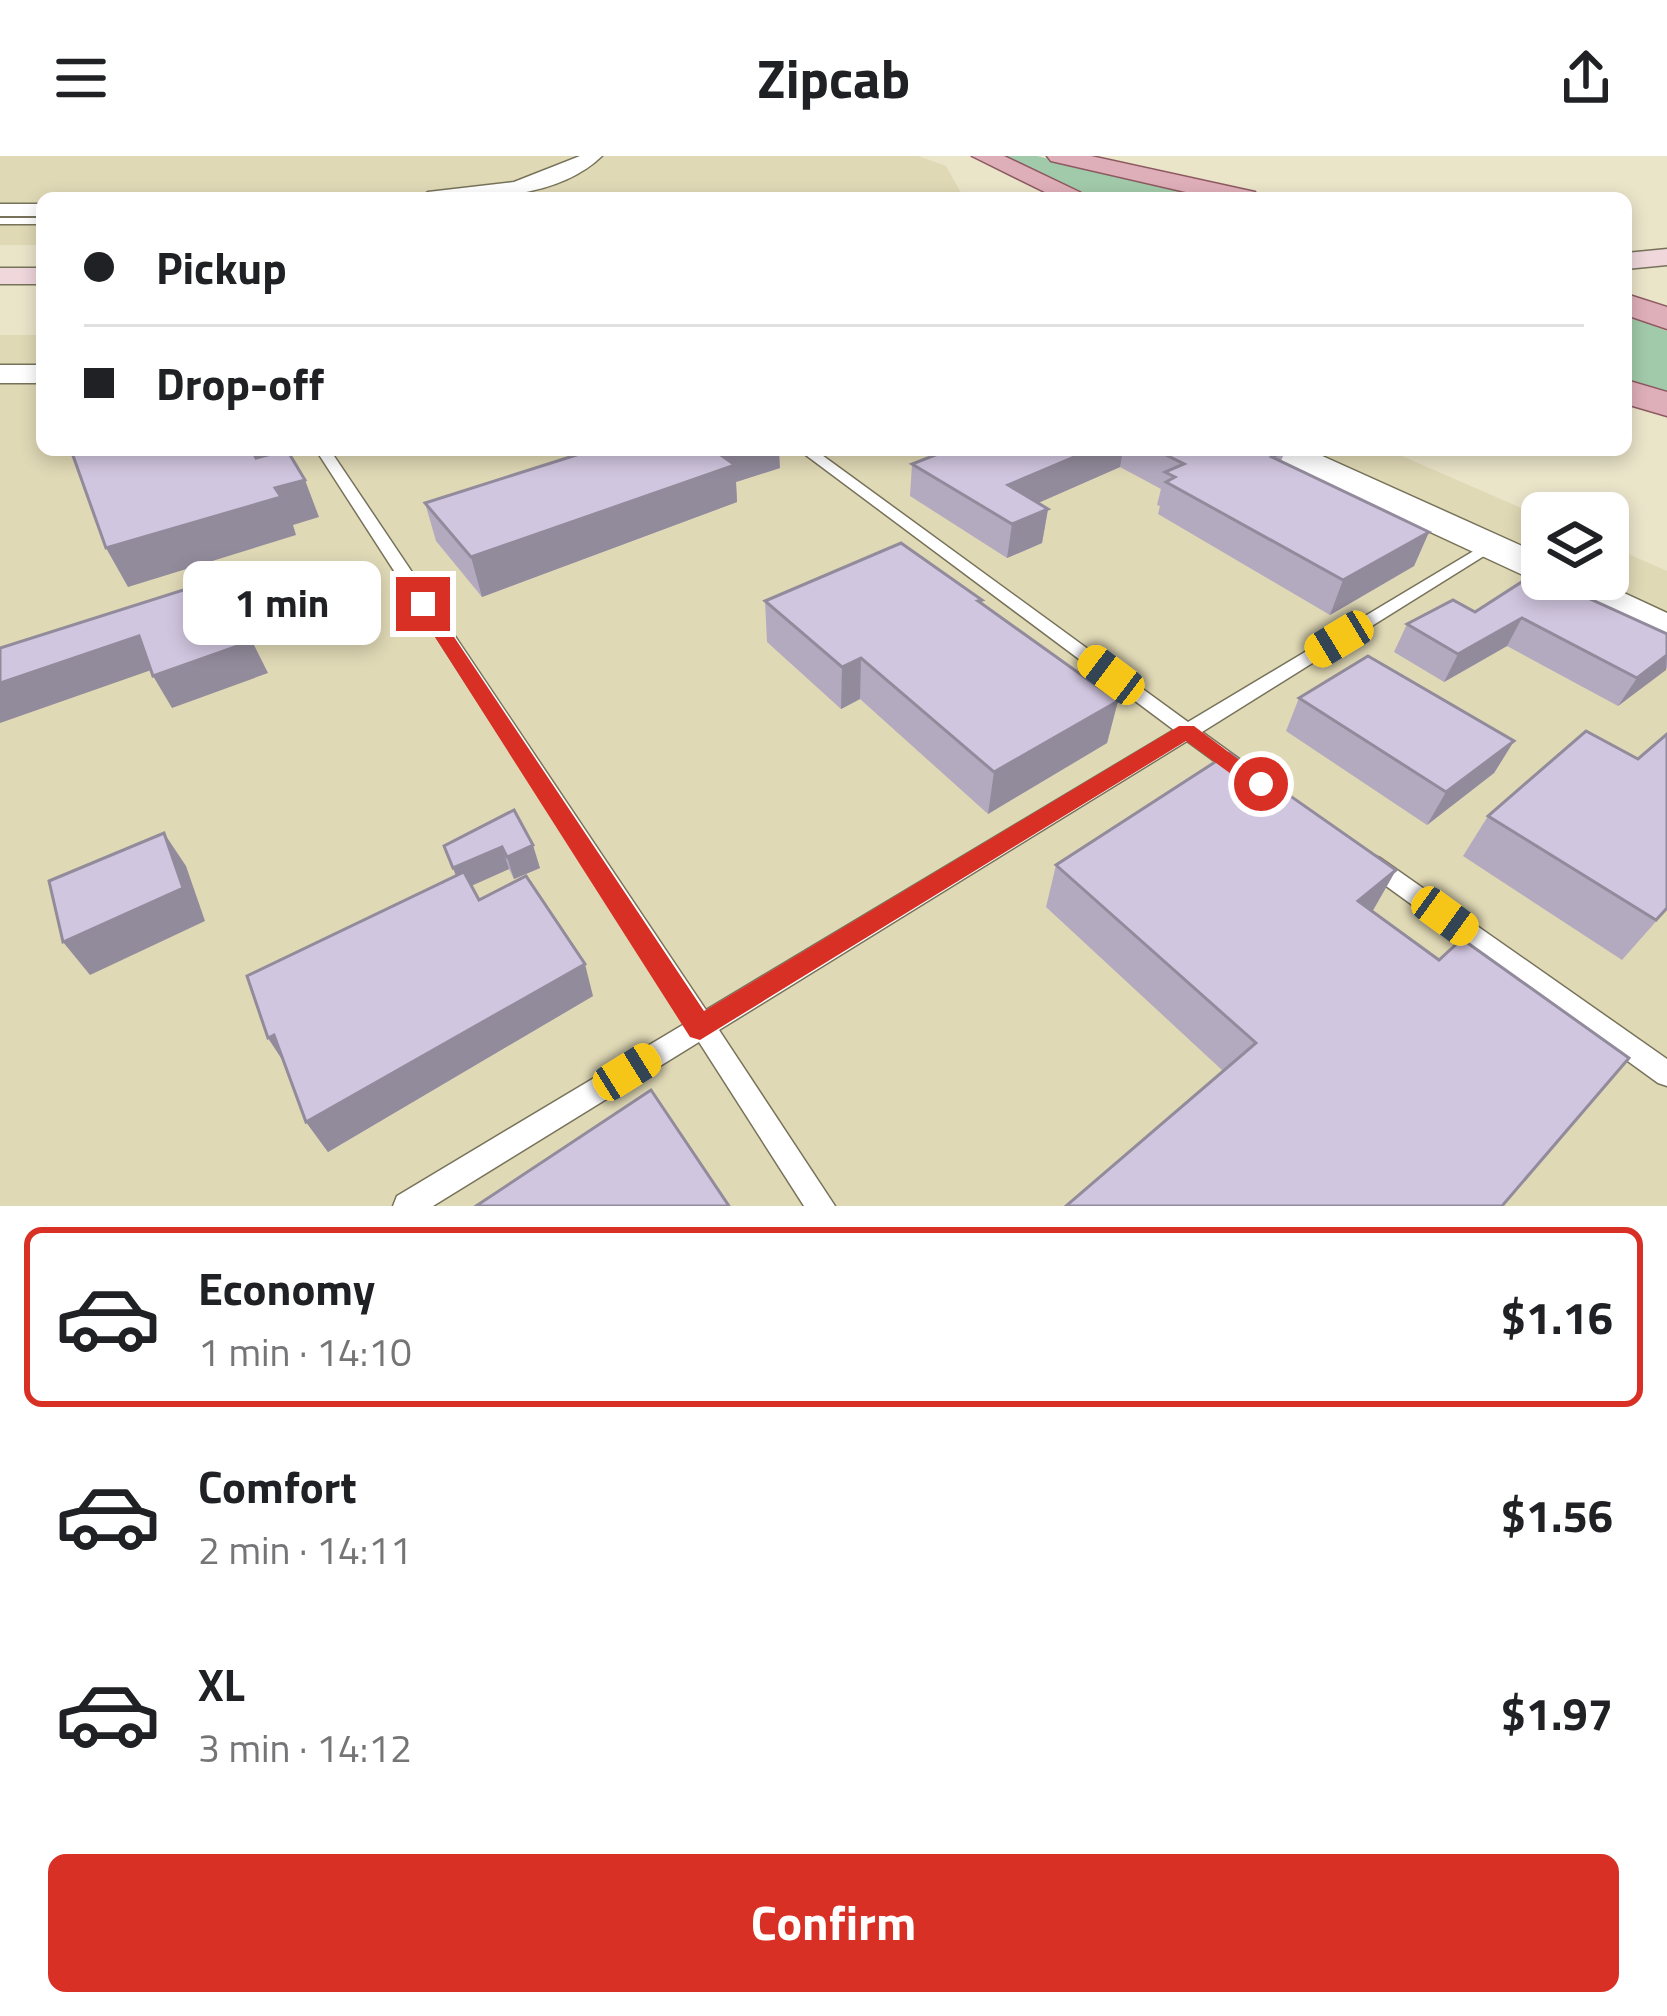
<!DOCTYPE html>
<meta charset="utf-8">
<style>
:root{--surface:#fff;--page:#f2f2f2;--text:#202124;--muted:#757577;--line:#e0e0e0;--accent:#d93025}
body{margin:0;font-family:"Titillium Web",sans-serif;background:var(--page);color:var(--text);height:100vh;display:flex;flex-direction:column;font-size:45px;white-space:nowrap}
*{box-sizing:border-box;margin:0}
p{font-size:39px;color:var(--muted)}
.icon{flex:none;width:66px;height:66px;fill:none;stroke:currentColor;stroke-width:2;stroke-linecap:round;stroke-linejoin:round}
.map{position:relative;height:1050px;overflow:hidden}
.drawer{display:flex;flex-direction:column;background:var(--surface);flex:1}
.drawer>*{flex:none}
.guide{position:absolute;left:36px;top:36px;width:1596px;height:264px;border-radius:18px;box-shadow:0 6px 18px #0003;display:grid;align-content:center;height:264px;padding:0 48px;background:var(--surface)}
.fabs{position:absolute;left:1521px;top:336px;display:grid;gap:24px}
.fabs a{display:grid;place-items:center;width:108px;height:108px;border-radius:18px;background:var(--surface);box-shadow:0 6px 18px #0003;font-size:60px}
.end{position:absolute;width:54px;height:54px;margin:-27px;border:15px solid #d93025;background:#fff;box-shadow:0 0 0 6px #fff}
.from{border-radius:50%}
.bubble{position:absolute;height:84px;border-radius:18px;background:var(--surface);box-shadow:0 6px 18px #0003;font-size:39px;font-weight:700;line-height:84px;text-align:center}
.car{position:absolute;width:36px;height:72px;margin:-36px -18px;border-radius:15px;box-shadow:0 0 9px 3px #0007;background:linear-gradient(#f5c518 24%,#345 0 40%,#f5c518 0 76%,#345 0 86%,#f5c518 0)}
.guide b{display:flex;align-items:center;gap:42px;height:114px;font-size:45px}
.guide b+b{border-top:3px solid var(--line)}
.guide i{width:30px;height:30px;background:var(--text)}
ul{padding:21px 0 0;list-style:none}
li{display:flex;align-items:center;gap:36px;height:180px;margin:0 24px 18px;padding:0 24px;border:6px solid transparent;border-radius:18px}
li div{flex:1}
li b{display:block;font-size:45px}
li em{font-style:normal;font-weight:700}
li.on{border-color:var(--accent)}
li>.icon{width:108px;height:108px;stroke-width:1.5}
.primary-button{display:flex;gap:24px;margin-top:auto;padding:24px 48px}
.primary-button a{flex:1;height:138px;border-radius:18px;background:var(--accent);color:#fff;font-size:48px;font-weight:700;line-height:138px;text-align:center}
header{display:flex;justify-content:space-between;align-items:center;height:156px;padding:0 48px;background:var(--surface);font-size:54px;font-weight:700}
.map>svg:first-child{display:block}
.built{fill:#e0d9b6}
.green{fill:#a1caaa}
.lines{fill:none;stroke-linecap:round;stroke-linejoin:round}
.service-casing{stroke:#77725a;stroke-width:3}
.tertiary-casing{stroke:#77725a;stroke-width:3}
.secondary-casing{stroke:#77725a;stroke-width:3}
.primary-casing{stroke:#8e5a61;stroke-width:3}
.service{fill:#fff;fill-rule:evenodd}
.tertiary{fill:#fff;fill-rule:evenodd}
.secondary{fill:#efd7dc;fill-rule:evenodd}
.primary{fill:#dfafb9;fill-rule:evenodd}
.wall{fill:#b4aac0}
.shaded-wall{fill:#928b9c}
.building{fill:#d1c6df;stroke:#928b9c;stroke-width:3}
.route{fill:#d93025}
</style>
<header><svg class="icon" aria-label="menu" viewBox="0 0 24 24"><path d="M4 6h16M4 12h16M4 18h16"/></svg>Zipcab<svg class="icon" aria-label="share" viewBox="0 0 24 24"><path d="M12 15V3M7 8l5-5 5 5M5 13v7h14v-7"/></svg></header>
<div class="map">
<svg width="1667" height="1050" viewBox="0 0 1667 1050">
<rect width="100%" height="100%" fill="#eae4c9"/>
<g class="built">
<polygon points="0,0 918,0 946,10 964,42 42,42 42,89 0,89"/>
<polygon points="0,179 42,179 42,294 1388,294 1542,361 1542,423 1608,423 1608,389 1667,415 1667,1050 0,1050"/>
</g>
<g class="green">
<polygon points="1001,0 1037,0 1215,42 1097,42"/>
<polygon points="1626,160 1667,175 1667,239 1626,228"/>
</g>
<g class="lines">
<defs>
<g id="service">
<rect x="0" y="62" width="42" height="6"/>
<polygon points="316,294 330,294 706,854 1174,574 799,294 815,294 1188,566 1487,387 1492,385 1500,390 1202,576 1249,610 1252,615 1249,620 1235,620 1187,585 719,874 835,1050 804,1050 699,886 433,1050 393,1050 397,1040 686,867"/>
<polygon points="1372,699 1380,702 1667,903 1667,930 1658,927 1364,714 1361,708 1364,702"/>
</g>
<g id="tertiary">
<path d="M580,0H602C555,45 478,42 418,42L428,36L514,26Z"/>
<rect x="0" y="48" width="42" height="12"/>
<rect x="0" y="209" width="42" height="18"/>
<polygon points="1264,294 1309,294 1542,399 1542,423 1594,423 1667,457 1667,486 1269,301"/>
</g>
<g id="secondary">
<polygon points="1667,93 1667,109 1626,113 1626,97"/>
<rect x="0" y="112" width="42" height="16"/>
</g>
<g id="primary">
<polygon points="972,0 1004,0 1092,42 1057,42"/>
<polygon points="1047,0 1091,0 1255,36 1259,42 1212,42 1051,5"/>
<polygon points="1626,138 1667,151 1667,173 1626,159"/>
<polygon points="1626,224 1667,236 1667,260 1626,248"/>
</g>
</defs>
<use href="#service" class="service-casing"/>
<use href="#tertiary" class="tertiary-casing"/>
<use href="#secondary" class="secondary-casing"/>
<use href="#primary" class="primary-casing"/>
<use href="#service" class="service"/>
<use href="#tertiary" class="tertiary"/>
<use href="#secondary" class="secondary"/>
<use href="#primary" class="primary"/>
</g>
<g class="wall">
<polygon points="948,294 1281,294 1285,295 1281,305 1429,376 1414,410 1330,459 1158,358 1160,350 1157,349 1161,333 1120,311 1038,347 1048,353 1042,387 1007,402 910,340 912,308"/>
<polygon points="780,312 736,326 737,346 482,441 436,385 425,347"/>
<polygon points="765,445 1118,545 1107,587 988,658 860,543 841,553 767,486"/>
<polygon points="1475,456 1667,478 1667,512 1618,550 1507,490 1444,526 1394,496 1407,468"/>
<polygon points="1299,542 1514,585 1494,617 1427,669 1286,575"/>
<polygon points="514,654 540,712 514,723 509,713 471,730 479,744 593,840 328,996 306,966 284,906 268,882 456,720 444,690"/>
<polygon points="1488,660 1667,753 1622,804 1463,700"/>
<polygon points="1056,709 1396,714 1372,756 1439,804 1629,902 1223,915 1046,751"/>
</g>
<g class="shaded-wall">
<polygon points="718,294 779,294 780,312 736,326 737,346 482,441 471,401"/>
<polygon points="1091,294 1123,294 1120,311 1004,362 1008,329"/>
<polygon points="305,324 319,361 293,369 296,379 128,431 106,392 275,332"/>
<polygon points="1048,353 1042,387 1007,402 1012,368"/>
<polygon points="1429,376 1414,410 1330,459 1343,424"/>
<polygon points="1522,462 1507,490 1444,526 1458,498"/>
<polygon points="139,480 157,512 0,567 0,527"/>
<polygon points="252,485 268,517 172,552 153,520"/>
<polygon points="1667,499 1666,514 1618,550 1637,522"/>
<polygon points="861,502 860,543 841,553 842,511"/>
<polygon points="1118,545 1107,587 988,658 994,616"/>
<polygon points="1514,585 1494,617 1427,669 1446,636"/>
<polygon points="164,677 186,710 205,765 90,819 63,786"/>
<polygon points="533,689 540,712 514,723 507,701"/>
<polygon points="502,691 509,713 462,734 453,712"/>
<polygon points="1396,714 1372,756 1358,745"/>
<polygon points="585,808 593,840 328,996 306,966"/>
<polygon points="274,879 289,914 268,882"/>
</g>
<g class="building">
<polygon points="71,294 252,294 256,302 287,294 305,324 275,332 281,341 106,392"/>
<polygon points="592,294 718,294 715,295 735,309 471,401 425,347"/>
<polygon points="948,294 1091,294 1008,329 1048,353 1012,368 912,308"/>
<polygon points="1156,294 1281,294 1285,295 1272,301 1429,376 1343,424 1166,326 1175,321 1165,316 1184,308"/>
<polygon points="901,387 982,444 978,445 1118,545 994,616 861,502 842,511 765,445"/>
<polygon points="1534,418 1542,423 1546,423 1667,478 1667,499 1637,522 1522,462 1458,498 1407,468 1453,444 1475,456"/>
<polygon points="221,422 252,485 153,520 139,480 0,527 0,492"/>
<polygon points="1368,500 1514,585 1446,636 1299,542"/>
<polygon points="1586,575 1638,603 1667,578 1667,752 1656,764 1488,660"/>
<polygon points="1229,597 1396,714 1358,745 1439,804 1462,783 1629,902 1502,1050 1066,1050 1256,887 1056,709"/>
<polygon points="514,654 533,689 507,701 502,691 453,712 444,690"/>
<polygon points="164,677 183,732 63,786 49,725"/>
<polygon points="464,716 479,744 526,720 585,808 306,966 274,879 268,882 247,820"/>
<polygon points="651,934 729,1050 476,1050"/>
</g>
<polygon class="route" points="423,443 432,448 704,855 1179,570 1194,570 1271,628 1268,634 1253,634 1186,585 700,884 690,881 414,448"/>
</svg>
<div class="fabs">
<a><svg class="icon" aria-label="layers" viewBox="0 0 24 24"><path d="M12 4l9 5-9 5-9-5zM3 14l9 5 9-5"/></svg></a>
</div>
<i class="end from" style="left:1261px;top:628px"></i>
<i class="end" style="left:423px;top:448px"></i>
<div class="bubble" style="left:183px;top:405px;width:198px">1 min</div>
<i class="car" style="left:1339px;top:483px;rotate:239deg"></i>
<i class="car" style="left:1111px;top:519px;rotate:307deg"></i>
<i class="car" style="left:1445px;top:760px;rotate:126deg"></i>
<i class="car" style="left:627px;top:916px;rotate:58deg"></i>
<div class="guide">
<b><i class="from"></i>Pickup</b>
<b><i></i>Drop-off</b>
</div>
</div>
<section class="drawer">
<ul>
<li class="on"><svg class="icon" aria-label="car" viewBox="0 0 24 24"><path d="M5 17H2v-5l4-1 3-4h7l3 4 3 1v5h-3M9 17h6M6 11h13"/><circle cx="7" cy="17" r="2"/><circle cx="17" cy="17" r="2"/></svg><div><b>Economy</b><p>1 min · 14:10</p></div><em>$1.16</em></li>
<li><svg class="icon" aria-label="car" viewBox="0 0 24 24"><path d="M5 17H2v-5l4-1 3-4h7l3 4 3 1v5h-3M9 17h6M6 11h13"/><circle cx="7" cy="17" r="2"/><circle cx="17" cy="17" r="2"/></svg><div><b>Comfort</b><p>2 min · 14:11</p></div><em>$1.56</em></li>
<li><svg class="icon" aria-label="car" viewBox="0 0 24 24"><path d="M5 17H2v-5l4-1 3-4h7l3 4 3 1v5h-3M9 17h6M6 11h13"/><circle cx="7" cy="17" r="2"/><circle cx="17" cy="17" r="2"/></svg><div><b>XL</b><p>3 min · 14:12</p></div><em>$1.97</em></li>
</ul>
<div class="primary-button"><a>Confirm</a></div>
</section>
